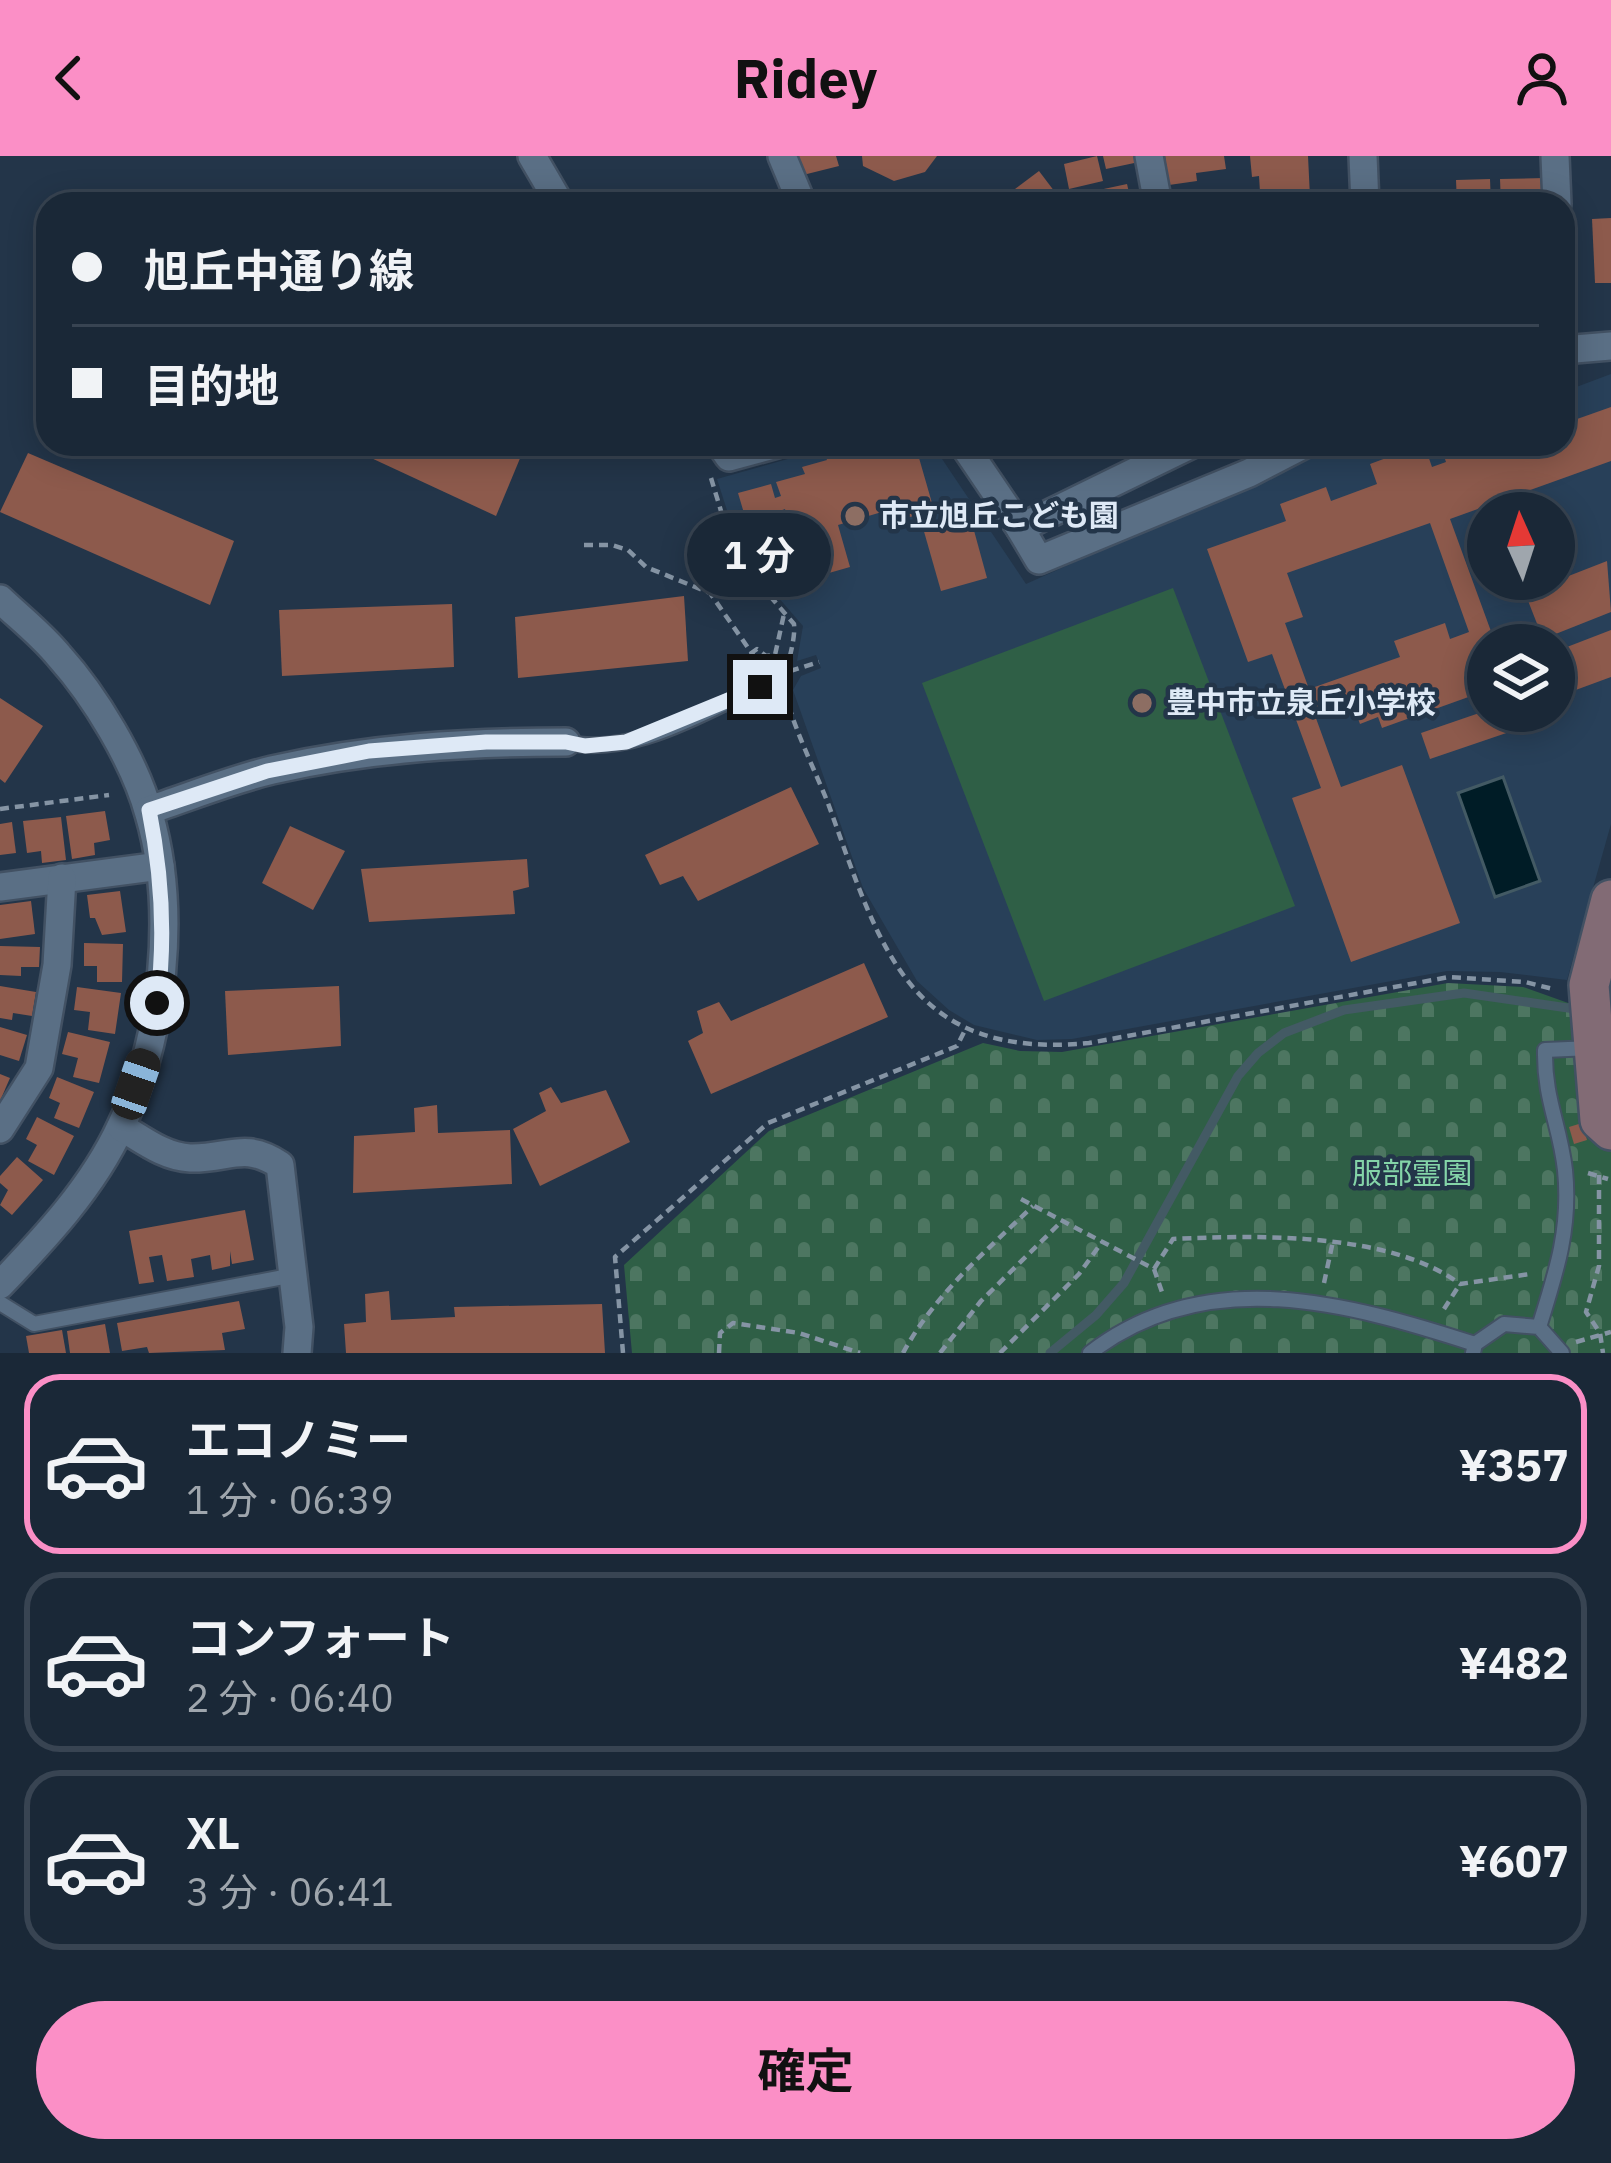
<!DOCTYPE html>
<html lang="ja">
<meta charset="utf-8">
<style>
:root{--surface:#1a2837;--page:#23303f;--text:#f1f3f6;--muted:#9fa6ad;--line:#384452;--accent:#fb8fc6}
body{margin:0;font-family:"IBM Plex Sans","Noto Sans JP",sans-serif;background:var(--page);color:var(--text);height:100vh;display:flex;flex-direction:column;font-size:45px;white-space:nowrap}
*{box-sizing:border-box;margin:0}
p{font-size:39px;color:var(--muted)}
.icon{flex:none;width:66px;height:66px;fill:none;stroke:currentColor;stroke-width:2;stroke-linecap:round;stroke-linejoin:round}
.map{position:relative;height:1197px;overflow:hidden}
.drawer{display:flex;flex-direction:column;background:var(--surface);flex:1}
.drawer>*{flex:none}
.guide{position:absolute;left:36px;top:36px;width:1539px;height:264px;border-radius:36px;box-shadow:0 6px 30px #0003,0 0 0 3px var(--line);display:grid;align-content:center;height:264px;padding:0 36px;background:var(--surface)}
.needle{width:78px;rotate:357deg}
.buttons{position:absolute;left:1467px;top:336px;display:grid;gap:24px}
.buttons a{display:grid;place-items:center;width:108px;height:108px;border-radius:50%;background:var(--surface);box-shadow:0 6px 30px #0003,0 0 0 3px var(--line);font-size:60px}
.end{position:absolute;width:54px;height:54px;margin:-27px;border:15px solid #dee9f6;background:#111;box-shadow:0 0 0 6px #111}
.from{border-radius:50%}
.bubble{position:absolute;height:84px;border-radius:42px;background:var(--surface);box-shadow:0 6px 30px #0003,0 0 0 3px var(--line);font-size:39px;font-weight:700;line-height:84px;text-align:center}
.car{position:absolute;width:36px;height:72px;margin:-36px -18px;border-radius:15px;box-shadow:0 0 9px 3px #0007;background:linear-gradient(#222 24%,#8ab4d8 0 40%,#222 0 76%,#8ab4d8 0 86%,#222 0)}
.guide b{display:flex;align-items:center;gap:42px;height:114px;font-size:45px}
.guide b+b{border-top:3px solid var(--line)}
.guide i{width:30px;height:30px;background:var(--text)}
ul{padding:21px 0 0;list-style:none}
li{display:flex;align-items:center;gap:36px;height:180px;margin:0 24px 18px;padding:0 12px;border:6px solid var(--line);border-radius:36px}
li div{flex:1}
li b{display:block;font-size:45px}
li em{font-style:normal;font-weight:700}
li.on{border-color:var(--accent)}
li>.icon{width:108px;height:108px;stroke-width:1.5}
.primary-button{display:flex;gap:24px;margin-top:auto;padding:24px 36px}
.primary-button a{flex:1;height:138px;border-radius:72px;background:var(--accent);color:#111;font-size:48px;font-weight:700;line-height:138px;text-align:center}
header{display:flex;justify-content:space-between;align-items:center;height:156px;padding:0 36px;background:var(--accent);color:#111;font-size:54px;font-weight:700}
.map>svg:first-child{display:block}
.built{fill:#284059;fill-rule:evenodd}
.green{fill:#2f5f46}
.cemetery{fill:url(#cemetery-stones)}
.water{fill:#001c26;stroke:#435a64;stroke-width:3}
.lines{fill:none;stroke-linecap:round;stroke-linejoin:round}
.stream{stroke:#435a64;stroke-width:9}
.building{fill:#8d5a4c;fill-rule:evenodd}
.lane-casing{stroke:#425163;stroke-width:18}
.street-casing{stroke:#425163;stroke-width:32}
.secondary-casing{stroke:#425163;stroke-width:44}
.path{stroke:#8594a4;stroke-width:4.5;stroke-dasharray:9 6;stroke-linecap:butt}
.lane{stroke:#5a6f85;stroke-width:14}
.street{stroke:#5a6f85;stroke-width:27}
.secondary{stroke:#826b75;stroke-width:39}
.route{stroke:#dee9f6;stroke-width:15}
.education-dot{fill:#8d6e63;stroke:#233549;stroke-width:4.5}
.labels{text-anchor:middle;stroke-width:9;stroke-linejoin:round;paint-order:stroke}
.poi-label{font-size:30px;font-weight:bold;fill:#dee9f6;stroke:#233549;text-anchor:start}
.park-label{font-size:30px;fill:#84d4a8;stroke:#233549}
</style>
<header><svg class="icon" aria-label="back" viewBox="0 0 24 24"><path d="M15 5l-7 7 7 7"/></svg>Ridey<svg class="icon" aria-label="person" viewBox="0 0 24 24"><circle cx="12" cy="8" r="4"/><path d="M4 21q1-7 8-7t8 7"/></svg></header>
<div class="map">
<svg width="1611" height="1197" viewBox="0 0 1611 1197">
<defs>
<pattern id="cemetery-stones" width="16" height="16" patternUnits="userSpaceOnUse" patternTransform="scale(3)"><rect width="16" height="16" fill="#2f5f46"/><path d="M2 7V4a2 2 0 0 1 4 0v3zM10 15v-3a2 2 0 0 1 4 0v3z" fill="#4d7661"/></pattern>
</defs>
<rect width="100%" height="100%" fill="#233549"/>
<path class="built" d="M1611,218V668L1567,824L1500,816L1447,815L1072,883L1037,884L974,869L949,854L917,825L863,732L793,534L801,520L821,512L816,499L797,505L803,470L741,398L717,323L841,288H932L1026,428L1338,288H1563V236ZM1488,357H1554V423H1488ZM1488,489H1554V555H1488Z"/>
<polygon class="green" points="1173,432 1295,750 1044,845 922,527"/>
<polygon class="cemetery" points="1448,827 1523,831 1571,848 1587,971 1611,995 1611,1197 632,1197 624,1109 769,975 983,887 1020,895 1062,896"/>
<polygon class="water" points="1503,621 1540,725 1495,741 1458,637"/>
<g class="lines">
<polyline class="stream" points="1050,1197 1096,1159 1124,1127 1238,920 1258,897 1284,877 1344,854 1464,837 1575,853"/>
</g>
<g class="building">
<polygon points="794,0 836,0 839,10 799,20"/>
<polygon points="862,0 937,0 925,16 894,25 863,10"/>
<polygon points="1097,0 1103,25 1069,33 1064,8"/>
<polygon points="1103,0 1137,0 1139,6 1106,13"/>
<polygon points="1165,0 1224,0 1226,13 1196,17 1197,25 1169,29"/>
<polygon points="1250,0 1308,0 1310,41 1274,43 1273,35 1260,36 1259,20 1252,21"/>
<polygon points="1039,15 1064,48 1020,48 1011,36"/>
<polygon points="1545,22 1546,48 1501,48 1500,23"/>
<polygon points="1490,23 1491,48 1457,48 1456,24"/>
<polygon points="1127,28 1131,45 1087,48 1085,37"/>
<polygon points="1430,37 1446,38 1445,48 1429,48"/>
<polygon points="1611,62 1611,127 1595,127 1592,63"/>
<path d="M1611,251V305L1450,363L1496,489H1488V534L1382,572L1378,561L1360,568L1350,541L1313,554L1341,631L1402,609L1460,767L1351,806L1292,642L1321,632L1272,498L1248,506L1207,393L1286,365L1280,348L1326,331L1331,345L1377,328L1370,308L1424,288L1432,311L1446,306L1440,288H1484L1487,295L1506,288H1563V268ZM1430,367L1469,476L1450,483L1445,467L1394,485L1400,501L1309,533L1285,467L1303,461L1287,417Z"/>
<polygon points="341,288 494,288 521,300 496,360"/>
<polygon points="861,288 889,288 891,293 915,288 934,354 896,365 892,353 838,369 850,411 780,431 765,380 790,372 785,353 777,356 780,365 749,374 738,337 771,328 775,342 781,340 776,326 805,318 802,311 827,304 825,299"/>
<polygon points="1127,288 1154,288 1134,300"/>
<polygon points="28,297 234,385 210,449 0,356"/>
<polygon points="970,360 987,422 941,435 923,372"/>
<polygon points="1607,405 1611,456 1543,483 1525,437"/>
<polygon points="684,440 688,505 518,522 515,461"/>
<polygon points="452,448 454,511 282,520 279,454"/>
<polygon points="1611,474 1611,521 1554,542 1554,496"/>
<polygon points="0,542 43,570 5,627 0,623"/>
<polygon points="1488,554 1518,555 1524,571 1430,603 1421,577"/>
<polygon points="791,631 819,688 698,745 683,720 660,729 645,699"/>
<polygon points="105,655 110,684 94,687 95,699 72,703 66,660"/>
<polygon points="61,661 66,704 42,707 41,695 27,697 23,665"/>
<polygon points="12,666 16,697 0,699 0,668"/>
<polygon points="290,670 345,695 313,754 262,727"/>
<polygon points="527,703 529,731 513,735 515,758 369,766 361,713"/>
<polygon points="120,735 126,776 102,779 95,762 90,762 87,739"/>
<polygon points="31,745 35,778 0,783 0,749"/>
<polygon points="84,787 123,788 122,826 97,826 97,810 84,810"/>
<polygon points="0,790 40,791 39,811 21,811 21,820 0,819"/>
<polygon points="864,807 888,861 711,938 688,885 703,877 697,855 719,846 731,865"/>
<polygon points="0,830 36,836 32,860 13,857 12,864 0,862"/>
<polygon points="339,830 341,890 228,899 225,835"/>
<polygon points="77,831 121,837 115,878 88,874 90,856 74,854"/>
<polygon points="0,871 27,879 19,905 0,899"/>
<polygon points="68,876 110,886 99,927 73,921 78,902 62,898"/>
<polygon points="0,918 10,922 0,945"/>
<polygon points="57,921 94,936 79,972 54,962 60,947 49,942"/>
<polygon points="551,931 561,947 606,934 630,986 540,1030 513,973 546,955 539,937"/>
<polygon points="437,949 438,977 510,974 512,1028 353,1037 354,980 415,976 414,952"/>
<polygon points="37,961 74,980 54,1019 28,1005 37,989 26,983"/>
<polygon points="1582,967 1587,984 1574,988 1569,971"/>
<polygon points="17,1001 43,1024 12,1059 0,1049 8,1034 0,1027 0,1020"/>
<polygon points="245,1054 254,1104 232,1108 230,1095 230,1110 212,1114 210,1099 191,1103 194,1121 167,1125 162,1099 149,1101 154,1126 139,1128 129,1075"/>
<polygon points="389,1135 391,1164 455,1161 454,1151 602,1148 605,1197 346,1197 344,1168 366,1166 365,1138"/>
<polygon points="239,1145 245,1173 222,1177 225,1194 149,1197 147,1191 122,1195 117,1167"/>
<polygon points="105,1168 110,1197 70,1197 67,1175"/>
<polygon points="62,1174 66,1197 29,1197 26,1180"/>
</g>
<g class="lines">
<defs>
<g id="lane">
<path d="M566,586C631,602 702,556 760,531"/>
<polyline points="0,1147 34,1168 294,1119"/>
<path d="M1539,1171C1556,1117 1571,1072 1565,1014C1560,969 1544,943 1545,894L1592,892"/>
<path d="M1090,1197C1206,1107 1348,1147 1475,1188"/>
<polyline points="1473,1197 1475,1188 1504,1168 1539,1171 1562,1197"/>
</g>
<g id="street">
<polyline points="532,0 560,48"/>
<polyline points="782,0 802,48"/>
<polyline points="1149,0 1158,48"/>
<polyline points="1363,0 1365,48"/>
<polyline points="1555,0 1557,48"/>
<polyline points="1563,194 1611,190"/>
<polyline points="720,288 729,301 777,288"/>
<polyline points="963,288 1020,372 1192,288"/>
<polyline points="1020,372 1039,404 1249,317 1305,288"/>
<path d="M0,443C20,462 42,479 59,500C95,540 135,606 149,658C177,753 164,880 121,970C93,1031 45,1082 0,1129"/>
<path d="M149,654C189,641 230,624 272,614C369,592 466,586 566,586"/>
<polyline points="0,731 160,710"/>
<path d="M121,971C142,983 164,1001 190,1002C229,1003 244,985 280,1009L299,1171L297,1197"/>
<polyline points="0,973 39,912 57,809 62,722"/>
</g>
<polyline id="secondary" points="1611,744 1589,829 1600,964 1611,974"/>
</defs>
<use href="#lane" class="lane-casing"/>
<use href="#street" class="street-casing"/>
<use href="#secondary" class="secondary-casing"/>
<g class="path">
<path d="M711,322L734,398L794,468C796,487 784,515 785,530C787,560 818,620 829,650C881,794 909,904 1089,887L1449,821L1525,826L1553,833"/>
<polyline points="584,389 612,389 628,394 646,411 710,437 760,509"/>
<polyline points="750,498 757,493 766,500 775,499 784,458"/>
<polyline points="790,515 819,506"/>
<polyline points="0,653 109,639"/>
<polyline points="1588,1017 1608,1023"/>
<polyline points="1599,1019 1599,1110 1586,1156 1600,1177 1603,1197"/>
<polyline points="1021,1043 1154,1113 1162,1136"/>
<path d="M1154,1113L1173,1083C1258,1079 1390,1076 1460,1128L1530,1118"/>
<polyline points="1324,1127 1333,1085"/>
<polyline points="1444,1153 1460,1128"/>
<polyline points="1576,1186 1611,1176"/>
<polyline points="623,1197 615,1101 768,967 957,890 965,874"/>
<polyline points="719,1197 720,1177 733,1167 799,1177 860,1197"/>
<path d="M903,1197C935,1138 985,1096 1033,1050"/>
<polyline points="940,1197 981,1145 1062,1065"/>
<polyline points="1000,1197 1079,1118 1102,1086"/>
</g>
<use href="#lane" class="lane"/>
<use href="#street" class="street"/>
<use href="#secondary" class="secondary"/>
</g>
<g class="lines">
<path class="route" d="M157,847C166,782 162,719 149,654L267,615L369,595L486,586H566L585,590L626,586L760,531"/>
</g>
<g class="education-dot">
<circle cx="855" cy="360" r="12"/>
<circle cx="1142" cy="547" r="12"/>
</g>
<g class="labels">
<g class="poi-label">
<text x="879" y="370">市立旭丘こども園</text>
<text x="1166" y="557">豊中市立泉丘小学校</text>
</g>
<g class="park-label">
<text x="1412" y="1028">服部霊園</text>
</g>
</g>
</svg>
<div class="buttons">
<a><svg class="needle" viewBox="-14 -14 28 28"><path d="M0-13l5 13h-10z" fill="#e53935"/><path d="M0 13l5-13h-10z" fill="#9fa6ad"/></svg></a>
<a><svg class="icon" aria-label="layers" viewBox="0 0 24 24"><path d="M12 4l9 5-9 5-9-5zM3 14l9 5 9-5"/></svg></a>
</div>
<i class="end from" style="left:157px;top:847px"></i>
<i class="end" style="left:760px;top:531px"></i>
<div class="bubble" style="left:687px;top:357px;width:144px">1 分</div>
<i class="car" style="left:136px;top:928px;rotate:19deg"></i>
<div class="guide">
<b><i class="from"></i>旭丘中通り線</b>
<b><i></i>目的地</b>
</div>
</div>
<section class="drawer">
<ul>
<li class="on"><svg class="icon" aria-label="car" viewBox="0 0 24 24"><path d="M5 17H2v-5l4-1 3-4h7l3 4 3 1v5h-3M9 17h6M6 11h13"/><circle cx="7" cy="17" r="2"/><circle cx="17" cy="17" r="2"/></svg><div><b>エコノミー</b><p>1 分 · 06:39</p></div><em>¥357</em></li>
<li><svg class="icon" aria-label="car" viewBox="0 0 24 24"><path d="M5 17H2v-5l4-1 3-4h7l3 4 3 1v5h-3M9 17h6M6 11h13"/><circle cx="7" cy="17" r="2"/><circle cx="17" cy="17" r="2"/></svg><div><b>コンフォート</b><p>2 分 · 06:40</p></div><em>¥482</em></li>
<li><svg class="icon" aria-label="car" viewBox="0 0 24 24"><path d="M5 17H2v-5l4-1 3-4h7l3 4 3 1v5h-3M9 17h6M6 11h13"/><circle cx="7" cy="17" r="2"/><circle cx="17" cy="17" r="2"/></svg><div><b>XL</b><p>3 分 · 06:41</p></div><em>¥607</em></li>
</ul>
<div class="primary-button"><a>確定</a></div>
</section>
